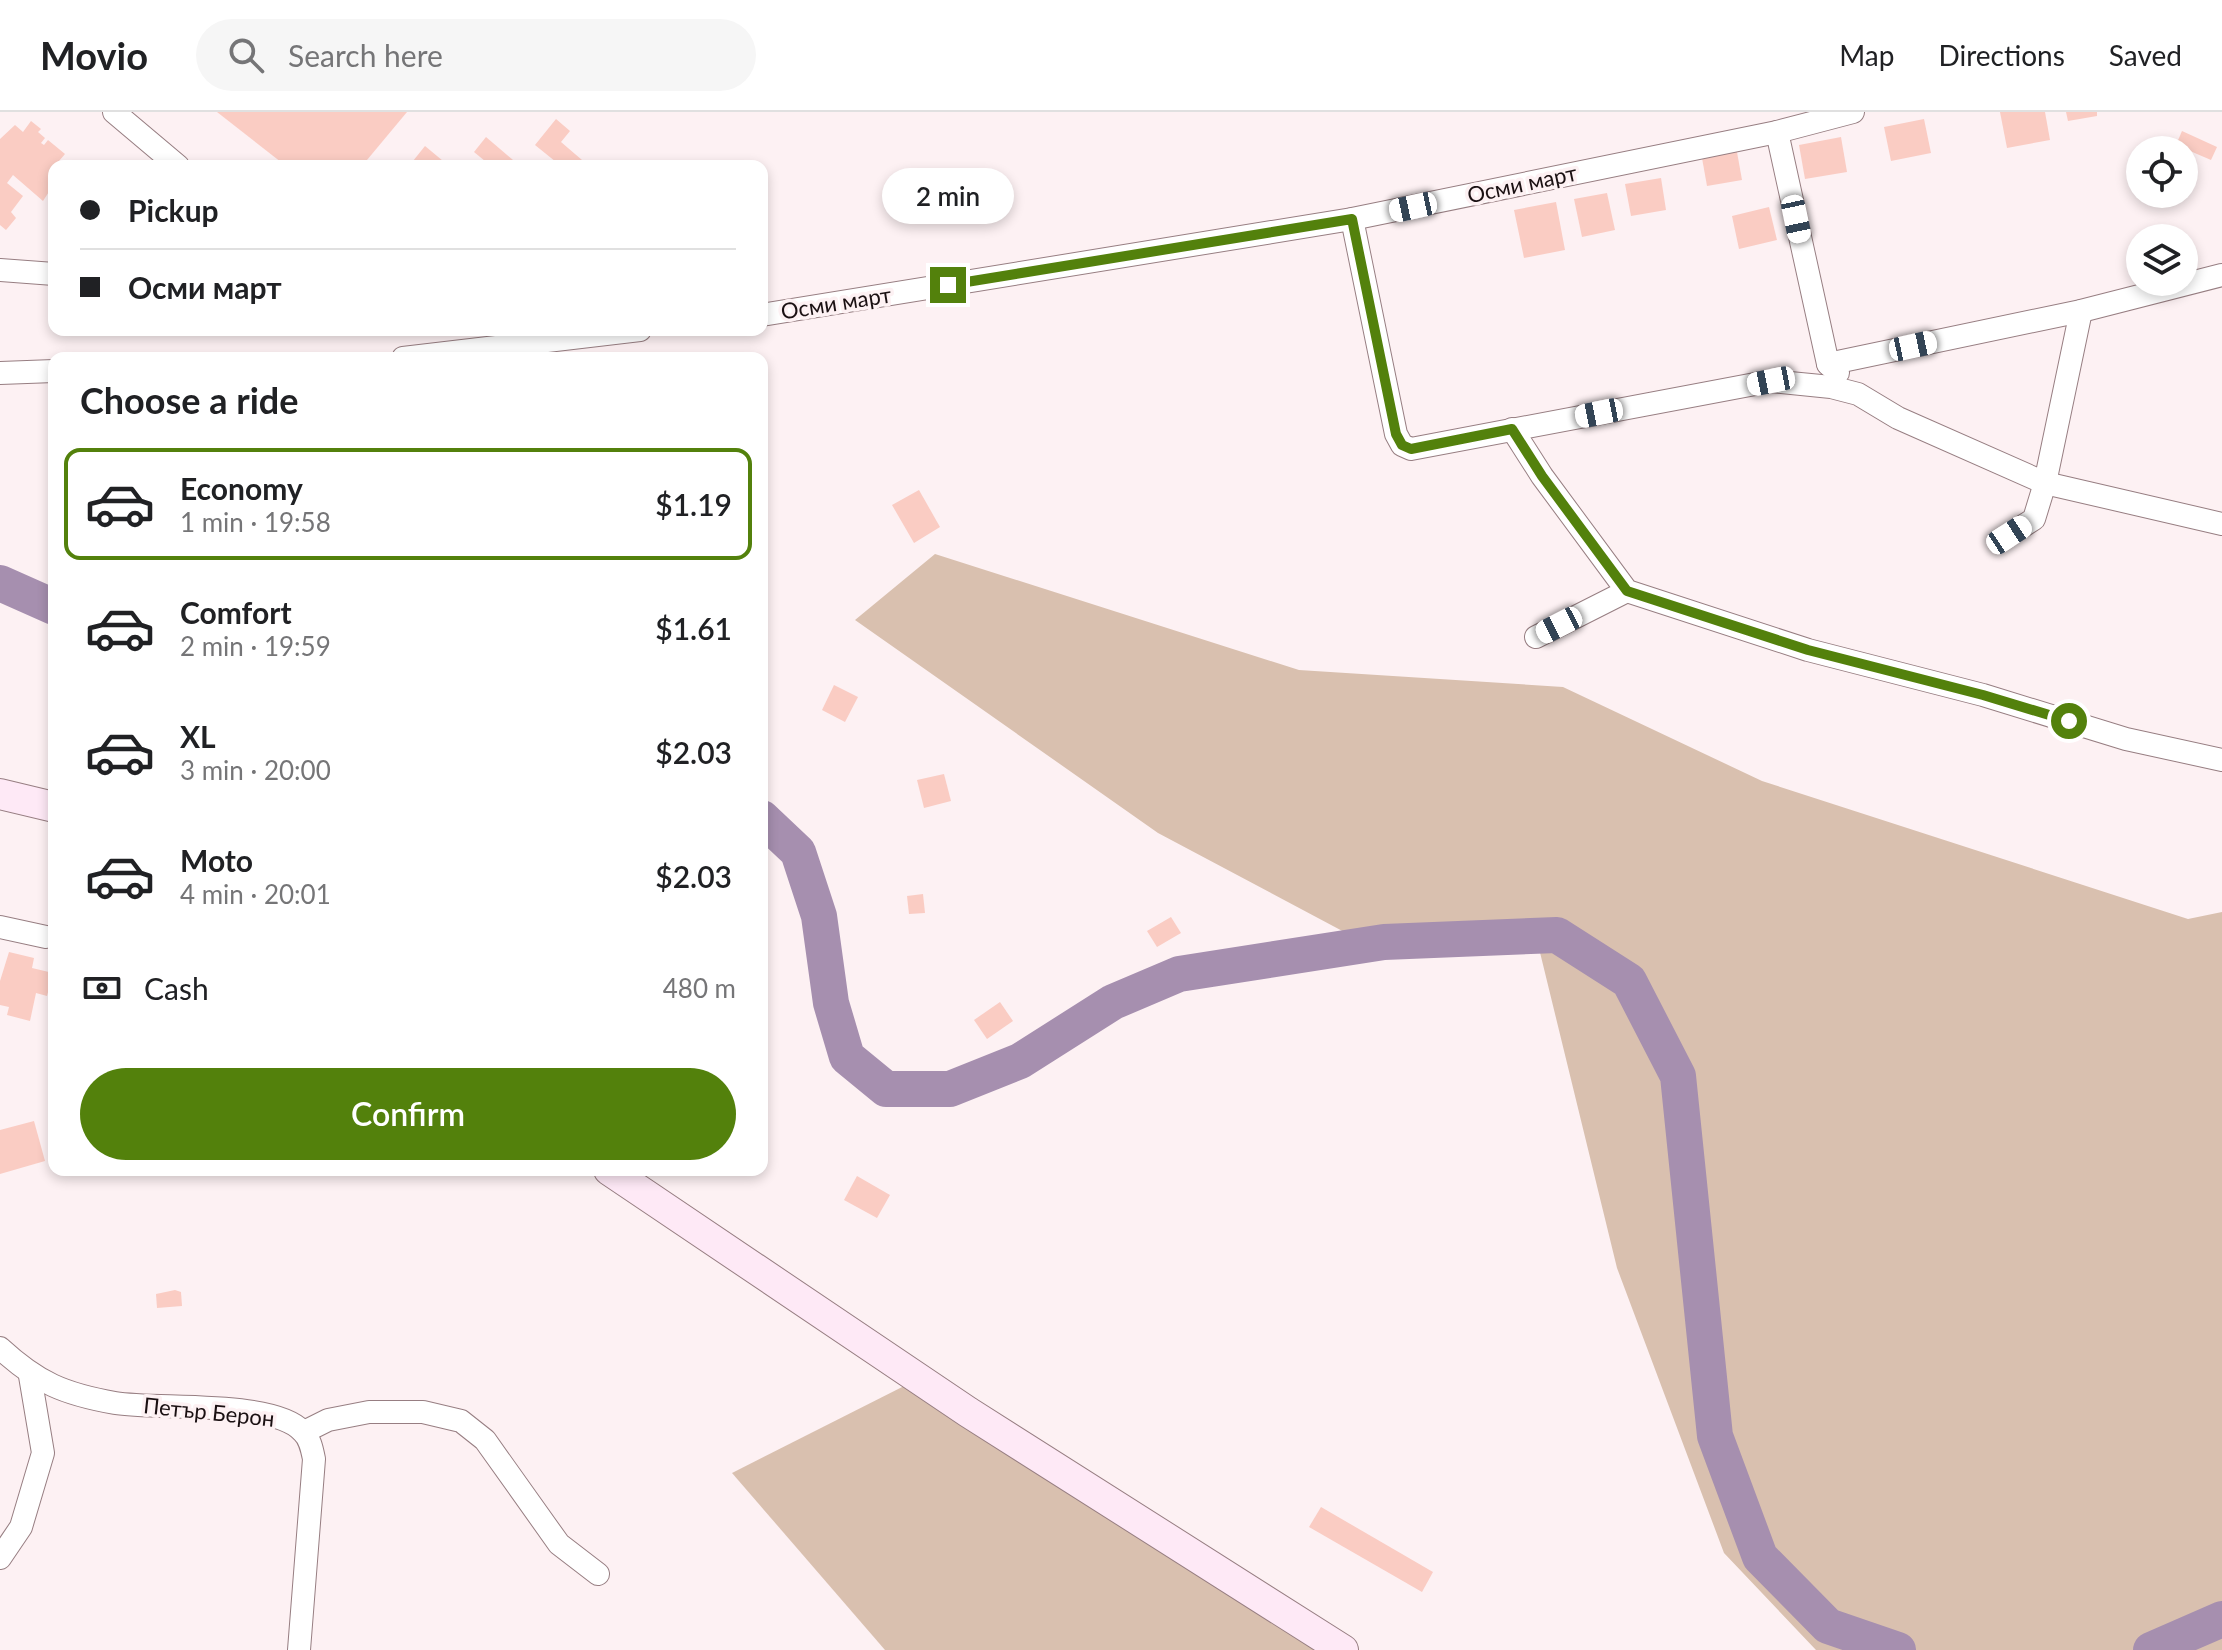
<!DOCTYPE html>
<meta charset="utf-8">
<style>
:root{--surface:#fff;--page:#f6f6f6;--text:#202124;--muted:#757577;--line:#e0e0e0;--accent:#53810c}
body{margin:0;font-family:Lato,sans-serif;background:var(--page);color:var(--text);height:100vh;display:flex;flex-direction:column;font-size:30px;white-space:nowrap}
*{box-sizing:border-box;margin:0}
p{font-size:26px;color:var(--muted)}
.icon{flex:none;width:44px;height:44px;fill:none;stroke:currentColor;stroke-width:2;stroke-linecap:round;stroke-linejoin:round}
.map{position:relative;flex:1;overflow:hidden}
.panel{position:absolute;left:48px;top:240px;width:720px;height:824px;display:flex;flex-direction:column;background:var(--surface);border-radius:16px;box-shadow:0 4px 12px #0003}
.panel>*{flex:none}
.hud{position:absolute;left:48px;top:48px;width:720px;height:176px;border-radius:16px;box-shadow:0 4px 12px #0003;display:grid;align-content:center;height:176px;padding:0 32px;background:var(--surface)}
.tools{position:absolute;left:2126px;top:24px;display:grid;gap:16px}
.tools a{display:grid;place-items:center;width:72px;height:72px;border-radius:50%;background:var(--surface);box-shadow:0 4px 12px #0003;font-size:40px}
.end{position:absolute;width:36px;height:36px;margin:-18px;border:10px solid #53810c;background:#fff;box-shadow:0 0 0 4px #fff}
.from{border-radius:50%}
.bubble{position:absolute;height:56px;border-radius:28px;background:var(--surface);box-shadow:0 4px 12px #0003;font-size:26px;font-weight:600;line-height:56px;text-align:center}
.car{position:absolute;width:24px;height:48px;margin:-24px -12px;border-radius:10px;box-shadow:0 0 6px 2px #0007;background:linear-gradient(#fff 24%,#345 0 40%,#fff 0 76%,#345 0 86%,#fff 0)}
.hud b{display:flex;align-items:center;gap:28px;height:76px;font-size:30px}
.hud b+b{border-top:2px solid var(--line)}
.hud i{width:20px;height:20px;background:var(--text)}
ul{padding:0;list-style:none}
li{display:flex;align-items:center;gap:24px;height:112px;margin:0 16px 12px;padding:0 16px;border:4px solid transparent;border-radius:16px}
li div{flex:1}
li b{display:block;font-size:30px}
li em{font-style:normal;font-weight:600}
li.current{border-color:var(--accent)}
li>.icon{width:72px;height:72px;stroke-width:1.5}
h2{padding:0 32px;font-size:36px;line-height:96px}
.pay{display:flex;align-items:center;gap:20px;height:88px;padding:0 32px;font-size:30px}
.pay p{margin-inline-start:auto}
.cta{display:flex;gap:16px;margin-top:auto;padding:16px 32px}
.cta a{flex:1;height:92px;border-radius:48px;background:var(--accent);color:#fff;font-size:32px;font-weight:600;line-height:92px;text-align:center}
header{display:flex;align-items:center;gap:48px;box-sizing:border-box;height:112px;padding:0 40px;background:var(--surface);border-bottom:2px solid var(--line)}
header strong{font-size:38px}
nav{display:flex;gap:44px;margin-inline-start:auto;font-size:28px}
.search{width:560px;height:72px;background:var(--page);display:flex;align-items:center;gap:20px;box-sizing:border-box;padding:0 28px;border-radius:44px;color:var(--muted);font-size:30px}
.map>svg:first-child{display:block}
.green{fill:#d9c0af}
.lines{fill:none;stroke-linecap:round;stroke-linejoin:round}
.river{stroke:#a68faf;stroke-width:36}
.building{fill:#faccc3}
.street-casing{stroke:#977e82;stroke-width:24}
.secondary-casing{stroke:#977e82;stroke-width:32}
.street{stroke:#fff;stroke-width:22}
.secondary{stroke:#fee9f6;stroke-width:30}
.route{stroke:#53810c;stroke-width:10}
.labels{text-anchor:middle;stroke-width:7;stroke-linejoin:round;paint-order:stroke}
.street-label{font-size:22px;fill:#1a1012;stroke:#fdf1f3}
</style>
<header>
<strong>Movio</strong>
<div class="search"><svg class="icon" aria-label="search" viewBox="0 0 24 24"><circle cx="10" cy="10" r="6"/><path d="M15 15l6 6"/></svg>Search here</div>
<nav><a>Map</a><a>Directions</a><a>Saved</a></nav>
</header>
<div class="map">
<svg width="2222" height="1538" viewBox="0 0 2222 1538">
<rect width="100%" height="100%" fill="#fdf1f3"/>
<g class="green">
<polygon points="935,442 1299,558 1563,575 1762,669 2188,807 2222,800 2222,1538 1816,1538 1724,1441 1617,1156 1536,824 1348,822 1158,721 855,508"/>
<polygon points="918,1267 1343,1538 885,1538 732,1361"/>
</g>
<g class="lines">
<g class="river">
<polyline points="0,471 54,495"/>
<polyline points="762,706 798,740 819,804 831,891 847,945 886,977 950,977 1020,949 1113,890 1179,862 1384,830 1557,823 1629,869 1678,964 1715,1324 1760,1445 1828,1514 1898,1538"/>
<polyline points="2151,1538 2222,1507"/>
</g>
</g>
<g class="building">
<polygon points="217,0 407,0 362,54 286,54"/>
<polygon points="2000,0 2045,0 2050,28 2007,36"/>
<polygon points="2066,0 2097,0 2097,4 2068,9"/>
<polygon points="556,7 570,19 561,30 589,54 561,54 535,33"/>
<polygon points="1924,7 1931,41 1891,49 1884,15"/>
<polygon points="31,9 41,17 38,20 45,26 41,31 44,33 48,28 65,42 59,49 60,54 54,54 54,72 43,89 13,63 7,71 23,84 11,100 16,106 6,118 0,113 0,27 15,13 23,20"/>
<polygon points="2182,19 2217,35 2211,48 2176,33"/>
<polygon points="486,25 520,54 491,54 474,40"/>
<polygon points="1841,25 1847,60 1805,67 1799,33"/>
<polygon points="425,34 449,54 419,54 413,49"/>
<polygon points="1737,40 1742,68 1707,74 1702,46"/>
<polygon points="1661,66 1666,98 1631,104 1625,72"/>
<polygon points="1607,81 1615,118 1582,125 1574,87"/>
<polygon points="1556,90 1565,138 1524,146 1514,98"/>
<polygon points="1769,95 1777,128 1739,137 1732,104"/>
<polygon points="919,378 940,415 914,431 892,393"/>
<polygon points="834,573 858,585 845,610 822,598"/>
<polygon points="944,662 951,689 924,696 917,668"/>
<polygon points="923,782 925,801 909,802 907,784"/>
<polygon points="1171,805 1181,821 1157,835 1147,819"/>
<polygon points="9,840 34,846 32,856 53,861 47,884 36,881 30,909 7,903 9,895 0,893 0,869"/>
<polygon points="1000,890 1013,909 987,927 974,908"/>
<polygon points="34,1009 45,1049 0,1062 0,1018"/>
<polygon points="857,1064 890,1083 877,1106 844,1088"/>
<polygon points="175,1178 181,1180 182,1194 157,1196 156,1182"/>
<polygon points="1321,1395 1433,1460 1422,1480 1309,1415"/>
</g>
<g class="lines">
<defs>
<g id="street">
<polyline points="114,0 178,54"/>
<polyline points="1777,20 1828,252 1838,261"/>
<polyline points="1352,107 1396,322 1402,333 1411,337 1771,269 1831,275 1858,282 1898,306 2045,371 2222,412"/>
<polyline points="0,158 54,162"/>
<polyline points="762,203 1352,107 1777,20 1853,0"/>
<polyline points="403,246 640,218"/>
<polyline points="1828,252 2081,199 2222,163"/>
<polyline points="0,261 54,259"/>
<polyline points="1512,317 1542,364 1627,479 1808,538 1983,583 2126,627 2222,648"/>
<polyline points="2009,423 2034,407 2045,371 2081,199"/>
<polyline points="1536,525 1627,479"/>
<polyline points="0,815 46,825"/>
<path d="M0,1236C38,1271 64,1282 115,1291C158,1298 273,1288 302,1319C310,1326 312,1337 314,1347L299,1538"/>
<polyline points="304,1320 328,1308 369,1300 423,1300 461,1309 485,1328 559,1432 598,1462"/>
<polyline points="0,1446 21,1415 43,1341 30,1264"/>
</g>
<g id="secondary">
<polyline points="0,682 54,695"/>
<polyline points="609,1058 968,1300 1343,1538"/>
</g>
</defs>
<use href="#street" class="street-casing"/>
<use href="#secondary" class="secondary-casing"/>
<use href="#street" class="street"/>
<use href="#secondary" class="secondary"/>
</g>
<g class="lines">
<polyline class="route" points="948,173 1352,107 1396,322 1402,333 1411,337 1512,317 1542,364 1627,479 1808,538 1983,583 2069,609"/>
</g>
<g class="labels">
<g class="street-label">
<text transform="translate(1522 72) rotate(-12)" y="8">Осми март</text>
<text transform="translate(836 191) rotate(-9)" y="8">Осми март</text>
<text transform="translate(209 1300) rotate(6)" y="8">Петър Берон</text>
</g>
</g>
</svg>
<div class="tools">
<a><svg class="icon" aria-label="locate" viewBox="0 0 24 24"><circle cx="12" cy="12" r="6"/><path d="M12 2v4M12 18v4M2 12h4M18 12h4"/></svg></a>
<a><svg class="icon" aria-label="layers" viewBox="0 0 24 24"><path d="M12 4l9 5-9 5-9-5zM3 14l9 5 9-5"/></svg></a>
</div>
<i class="end from" style="left:2069px;top:609px"></i>
<i class="end" style="left:948px;top:173px"></i>
<div class="bubble" style="left:882px;top:56px;width:132px">2 min</div>
<i class="car" style="left:1413px;top:95px;rotate:258deg"></i>
<i class="car" style="left:1796px;top:107px;rotate:168deg"></i>
<i class="car" style="left:1913px;top:234px;rotate:78deg"></i>
<i class="car" style="left:1771px;top:269px;rotate:259deg"></i>
<i class="car" style="left:1599px;top:301px;rotate:259deg"></i>
<i class="car" style="left:2009px;top:423px;rotate:57deg"></i>
<i class="car" style="left:1559px;top:513px;rotate:243deg"></i>
<div class="hud">
<b><i class="from"></i>Pickup</b>
<b><i></i>Осми март</b>
</div>
<section class="panel">
<h2>Choose a ride</h2>
<ul>
<li class="current"><svg class="icon" aria-label="car" viewBox="0 0 24 24"><path d="M5 17H2v-5l4-1 3-4h7l3 4 3 1v5h-3M9 17h6M6 11h13"/><circle cx="7" cy="17" r="2"/><circle cx="17" cy="17" r="2"/></svg><div><b>Economy</b><p>1 min · 19:58</p></div><em>$1.19</em></li>
<li><svg class="icon" aria-label="car" viewBox="0 0 24 24"><path d="M5 17H2v-5l4-1 3-4h7l3 4 3 1v5h-3M9 17h6M6 11h13"/><circle cx="7" cy="17" r="2"/><circle cx="17" cy="17" r="2"/></svg><div><b>Comfort</b><p>2 min · 19:59</p></div><em>$1.61</em></li>
<li><svg class="icon" aria-label="car" viewBox="0 0 24 24"><path d="M5 17H2v-5l4-1 3-4h7l3 4 3 1v5h-3M9 17h6M6 11h13"/><circle cx="7" cy="17" r="2"/><circle cx="17" cy="17" r="2"/></svg><div><b>XL</b><p>3 min · 20:00</p></div><em>$2.03</em></li>
<li><svg class="icon" aria-label="car" viewBox="0 0 24 24"><path d="M5 17H2v-5l4-1 3-4h7l3 4 3 1v5h-3M9 17h6M6 11h13"/><circle cx="7" cy="17" r="2"/><circle cx="17" cy="17" r="2"/></svg><div><b>Moto</b><p>4 min · 20:01</p></div><em>$2.03</em></li>
</ul>
<div class="pay"><svg class="icon" aria-label="cash" viewBox="0 0 24 24"><path d="M3 7h18v10H3z"/><circle cx="12" cy="12" r="2"/></svg>Cash<p>480 m</p></div>
<div class="cta"><a>Confirm</a></div>
</section>
</div>
